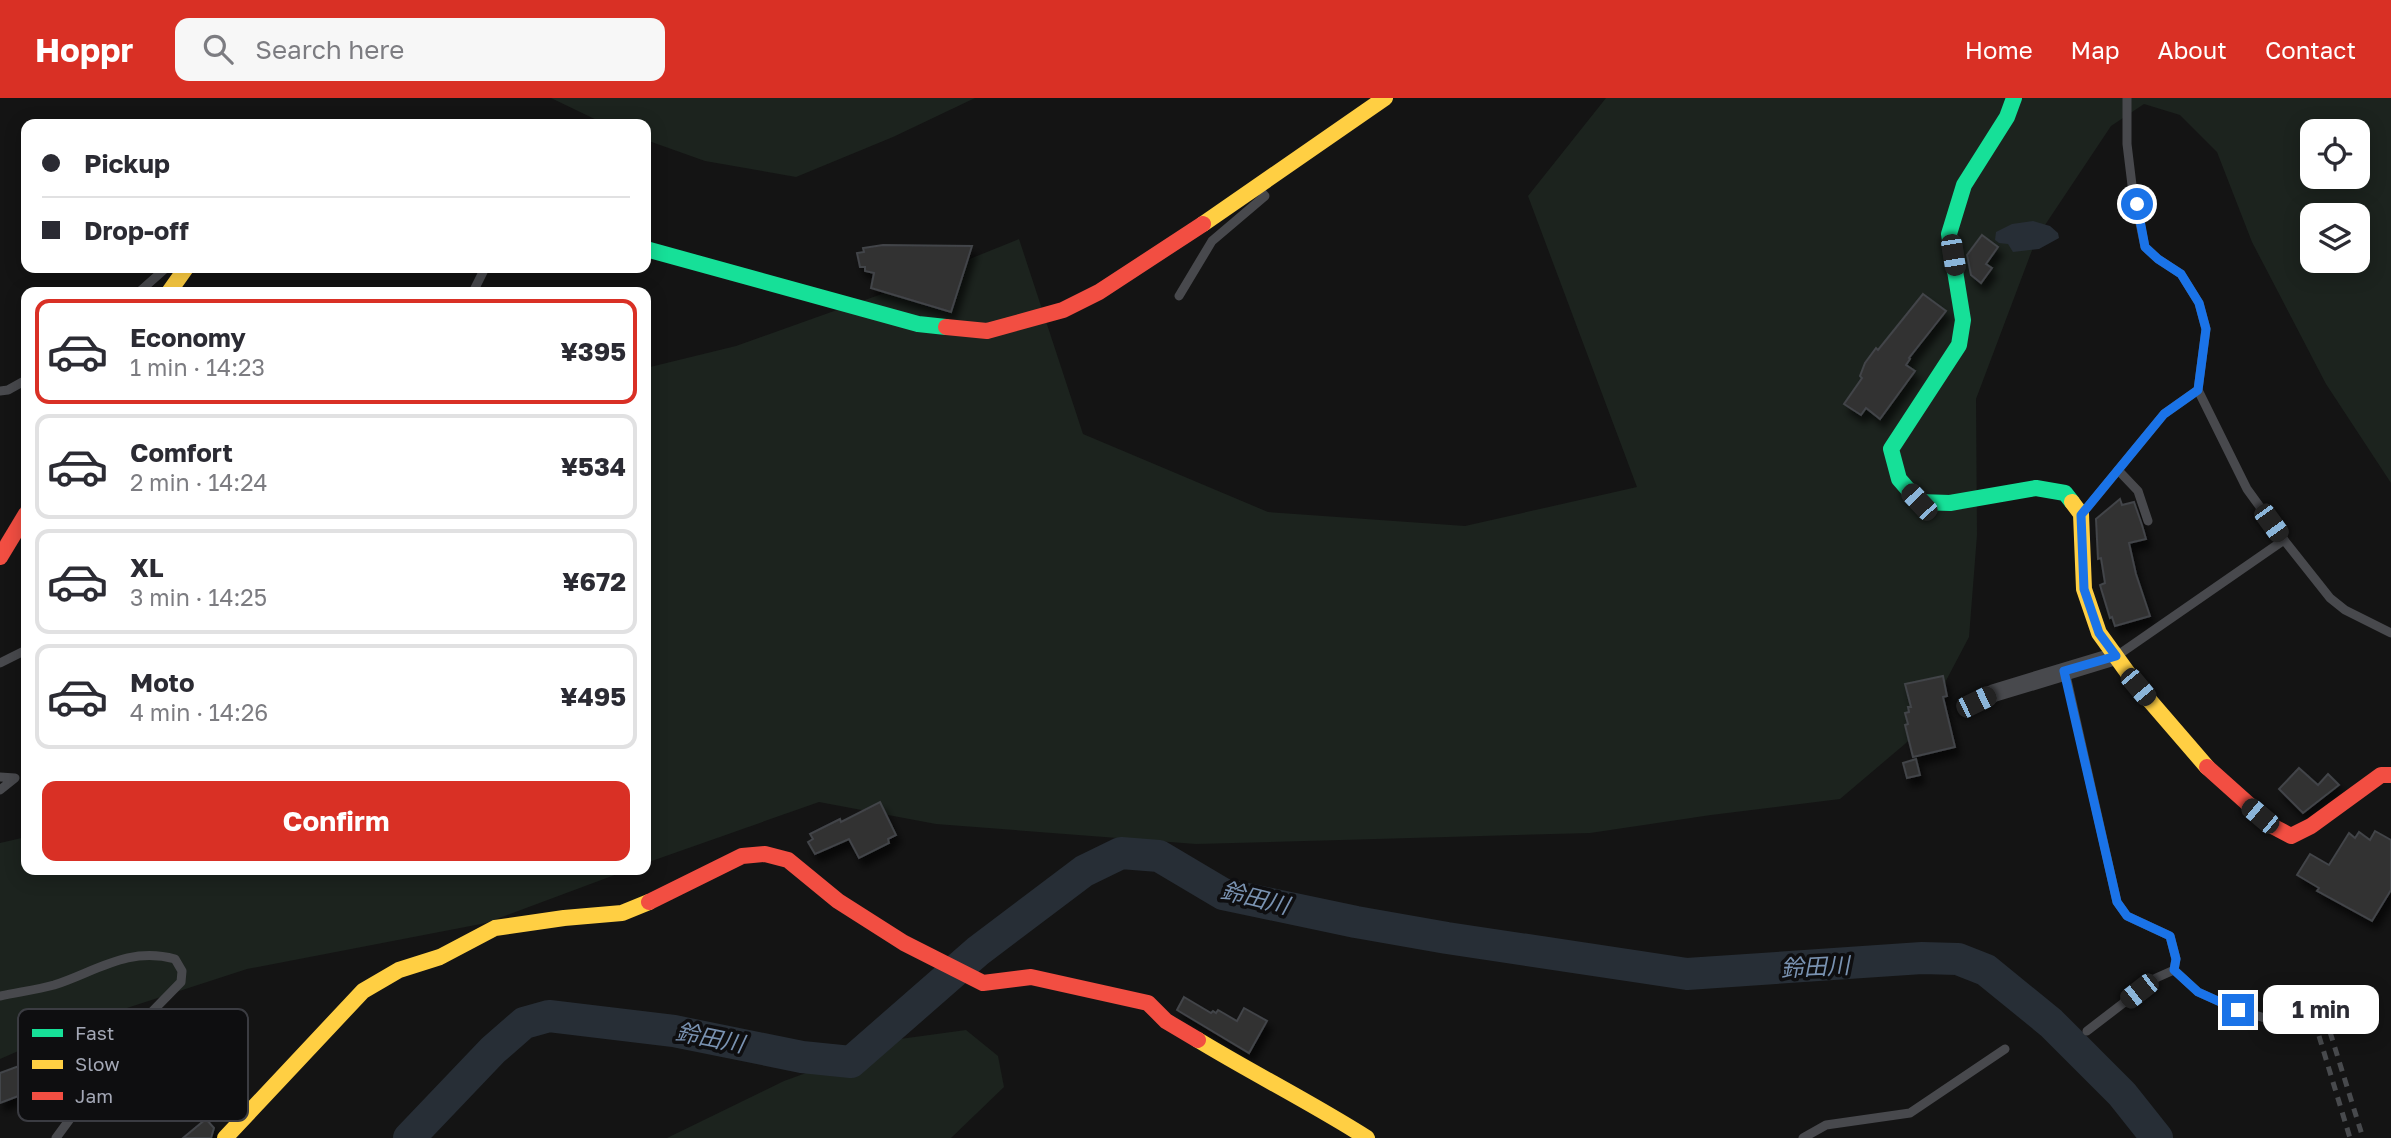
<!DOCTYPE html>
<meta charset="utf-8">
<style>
:root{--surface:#fff;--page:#f7f7f7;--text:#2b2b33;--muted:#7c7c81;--line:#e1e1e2;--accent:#d93025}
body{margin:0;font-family:"Golos Text","Noto Sans JP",sans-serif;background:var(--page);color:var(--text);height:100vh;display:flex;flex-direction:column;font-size:26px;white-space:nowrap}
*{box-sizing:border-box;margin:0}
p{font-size:23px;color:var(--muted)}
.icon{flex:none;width:38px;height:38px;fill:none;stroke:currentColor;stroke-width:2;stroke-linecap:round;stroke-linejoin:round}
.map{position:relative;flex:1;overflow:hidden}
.details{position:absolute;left:21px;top:189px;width:630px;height:588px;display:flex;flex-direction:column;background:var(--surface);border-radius:14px;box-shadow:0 4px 18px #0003}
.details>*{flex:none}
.banner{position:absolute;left:21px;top:21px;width:630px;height:154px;border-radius:14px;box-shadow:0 4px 18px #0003;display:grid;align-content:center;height:154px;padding:0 21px;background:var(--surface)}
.fabs{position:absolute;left:2300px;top:21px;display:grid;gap:14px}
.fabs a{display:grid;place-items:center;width:70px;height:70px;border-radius:14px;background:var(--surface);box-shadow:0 4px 18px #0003;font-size:35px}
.end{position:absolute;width:32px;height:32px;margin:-16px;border:9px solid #1a73e8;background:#fff;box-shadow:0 0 0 4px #fff}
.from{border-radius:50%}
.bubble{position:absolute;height:49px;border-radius:14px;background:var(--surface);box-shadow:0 4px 18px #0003;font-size:23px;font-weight:700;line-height:49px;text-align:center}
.car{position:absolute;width:21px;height:42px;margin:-21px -10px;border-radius:9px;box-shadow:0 0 5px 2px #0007;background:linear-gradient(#222 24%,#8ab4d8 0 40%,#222 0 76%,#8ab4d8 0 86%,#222 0)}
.banner b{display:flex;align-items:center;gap:24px;height:66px;font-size:26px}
.banner b+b{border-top:2px solid var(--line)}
.banner i{width:18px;height:18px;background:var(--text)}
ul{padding:12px 0 0;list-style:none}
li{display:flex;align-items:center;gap:21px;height:105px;margin:0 14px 10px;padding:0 7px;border:4px solid var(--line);border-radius:14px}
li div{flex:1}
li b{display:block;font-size:26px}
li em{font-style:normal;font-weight:700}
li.selected{border-color:var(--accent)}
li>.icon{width:63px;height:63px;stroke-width:1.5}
.primary-button{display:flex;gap:14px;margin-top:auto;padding:14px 21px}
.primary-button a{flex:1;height:80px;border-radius:14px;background:var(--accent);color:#fff;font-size:28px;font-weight:700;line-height:80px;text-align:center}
header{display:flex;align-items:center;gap:42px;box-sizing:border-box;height:98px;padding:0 35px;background:var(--accent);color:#fff}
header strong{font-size:33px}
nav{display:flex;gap:38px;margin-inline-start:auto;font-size:24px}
.search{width:490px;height:63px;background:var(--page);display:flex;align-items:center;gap:18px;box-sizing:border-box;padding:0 24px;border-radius:14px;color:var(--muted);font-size:26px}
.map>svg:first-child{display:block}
.green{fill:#1c231e;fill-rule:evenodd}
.water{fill:#272e36}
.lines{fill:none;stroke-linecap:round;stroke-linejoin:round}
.river{stroke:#272e36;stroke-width:32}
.building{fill:#323233;stroke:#424448;stroke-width:2;filter:url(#shadow)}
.lane{stroke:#48494d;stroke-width:9}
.street{stroke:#48494d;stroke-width:18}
.fast{stroke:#16e098;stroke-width:16}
.slow{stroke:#ffcf43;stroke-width:16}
.jam{stroke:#f24e42;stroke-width:16}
.rail{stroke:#484a4d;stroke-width:5;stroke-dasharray:9 7;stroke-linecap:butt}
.route{stroke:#1a73e8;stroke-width:9}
.labels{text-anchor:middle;stroke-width:7;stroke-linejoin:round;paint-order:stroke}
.water-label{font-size:23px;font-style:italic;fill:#7a93b2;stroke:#0e0e10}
.key{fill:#0e0e10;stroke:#3b3c42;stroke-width:2}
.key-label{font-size:19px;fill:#a4a8b6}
</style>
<header>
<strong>Hoppr</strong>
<div class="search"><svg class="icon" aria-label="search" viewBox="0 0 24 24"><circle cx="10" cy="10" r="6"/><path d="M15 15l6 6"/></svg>Search here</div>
<nav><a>Home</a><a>Map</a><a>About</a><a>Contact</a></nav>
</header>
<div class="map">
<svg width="2391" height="1040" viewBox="0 0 2391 1040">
<defs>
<filter id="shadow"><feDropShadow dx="4.5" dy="8" stdDeviation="3.5" flood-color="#0009"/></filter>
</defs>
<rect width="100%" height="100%" fill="#141414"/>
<g class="green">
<polygon points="551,0 975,0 893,39 796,79 705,63 646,42 646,26 605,26"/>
<path d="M1606,0H2391V385L2326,286L2252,144L2217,54L2180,17L2144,6L2111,28L2037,139L1976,301L1977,437L1969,539L1919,634L1840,701L1711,717L1590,735L1196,746L936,726L819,704L646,765V270L736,248L893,192L1019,141L1083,336L1268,414L1465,428L1637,389L1528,98ZM2312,33H2357V79H2312ZM2312,117H2357V163H2312Z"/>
<polygon points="26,739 26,772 628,772 486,825 247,871 87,923 0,961 0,745"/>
<polygon points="966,932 998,958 1004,989 951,1040 667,1040 784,983 900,941"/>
</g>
<polygon class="water" points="2033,123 2050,128 2058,135 2059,140 2039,151 2013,154 2008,146 1999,145 1995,142 1996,134 2012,126"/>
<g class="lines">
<polyline class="river" points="409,1040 493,952 524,925 549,918 674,933 802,959 851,964 978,853 1084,773 1121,755 1159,758 1223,796 1356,824 1447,840 1687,876 1922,860 1958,861 1986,872 2051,925 2122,996 2157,1040"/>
</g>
<g class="building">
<polygon points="1982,137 1998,149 1986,166 1992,170 1981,185 1971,177 1967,157"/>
<polygon points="883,147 972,148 951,214 871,190 874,175 865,173 865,169 860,169 857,155 864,154 863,150"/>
<polygon points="1923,196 1946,213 1909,260 1910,261 1906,267 1915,273 1880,321 1866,310 1861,317 1844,306 1862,280 1860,278 1865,265 1876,250 1878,252"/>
<polygon points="2120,401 2122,407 2134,404 2142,427 2146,441 2129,445 2136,476 2150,518 2115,528 2112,519 2110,520 2100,487 2105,485 2101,460 2098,461 2096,421"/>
<polygon points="1943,578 1947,598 1943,599 1955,649 1913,659 1905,627 1908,626 1905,615 1909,614 1908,609 1911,609 1905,586"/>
<polygon points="1916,661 1920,677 1907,680 1903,665"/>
<polygon points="2299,670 2318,687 2328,676 2339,687 2303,715 2279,691"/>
<polygon points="880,704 896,737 888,741 889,745 859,760 849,741 815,756 808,744 813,741 810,736 840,721 841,724"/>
<polygon points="2375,733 2391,742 2391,792 2372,823 2317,793 2319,790 2297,777 2310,756 2329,767 2349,735 2355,740 2359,734 2370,742"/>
<polygon points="1184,899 1211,915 1213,913 1216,915 1218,912 1237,923 1244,910 1267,923 1249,955 1177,912"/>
<polygon points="19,968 29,994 0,1005 0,975"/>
<polygon points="206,1021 214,1030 211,1040 183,1040"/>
</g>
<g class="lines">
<g class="lane">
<polyline points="2127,0 2127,46 2132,87 2145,149 2158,161 2181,176 2199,205 2206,231 2198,292 2247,391 2284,442"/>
<polyline points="139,194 166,170"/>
<polyline points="473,194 485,170"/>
<polyline points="1179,198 1212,143 1265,98 1257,89"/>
<polyline points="0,293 8,292 26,282"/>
<polyline points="2118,372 2138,393 2148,423"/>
<polyline points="2082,416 2164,316 2198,292"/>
<polyline points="2118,557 2284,442 2330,500 2345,512 2391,535"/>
<polyline points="0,565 26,552"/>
<polyline points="2065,573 2117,804 2127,818 2170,838 2176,861 2174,872"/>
<polyline points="0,679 15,680 0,692"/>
<path d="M0,898C18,894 36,892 54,887C95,874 128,848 175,861L182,873L181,884L139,927L56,1040"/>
<polyline points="2087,933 2156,880 2174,872 2198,894 2238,912 2285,926"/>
<polyline points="1803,1040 1826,1027 1910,1015 2005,951"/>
</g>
<polyline class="street" points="1976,604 1994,595 2116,558"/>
<g class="fast">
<polyline points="2014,0 2007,19 1964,87 1949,136 1963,222 1959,247 1891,351 1899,381 1919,404 1950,405 2036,390 2065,395 2072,404"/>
<polyline points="646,151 918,226 946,229"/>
</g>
<g class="slow">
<polyline points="1203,126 1385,0"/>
<polyline points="169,194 186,170"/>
<polyline points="2072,404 2081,416 2084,491 2099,535 2138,589 2207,669"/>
<path d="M1198,942C1254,976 1312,1005 1367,1040"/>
<polyline points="225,1040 363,893 399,872 440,859 495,830 564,820 622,815 649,804"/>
</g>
<g class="jam">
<polyline points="946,229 987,233 1063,212 1099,194 1203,126"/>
<polyline points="0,459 26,416"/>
<polyline points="2207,669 2274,729 2291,738 2311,728 2381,677 2391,677"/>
<polyline points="649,804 742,758 765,756 788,762 838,803 904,845 983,885 1031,879 1148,905 1166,923 1198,942"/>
</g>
<g class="rail">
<polyline points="2330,934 2363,1040"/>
<polyline points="2319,938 2350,1040"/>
</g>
</g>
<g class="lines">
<polyline class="route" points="2137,106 2145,149 2158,161 2181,176 2199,205 2206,231 2198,292 2164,316 2081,417 2084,491 2099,535 2116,558 2064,573 2117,804 2127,818 2170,838 2176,861 2174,872 2198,894 2238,912"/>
</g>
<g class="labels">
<g class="water-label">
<text transform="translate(1255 800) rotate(14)" y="8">鈴田川</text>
<text transform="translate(1815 869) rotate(-3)" y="8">鈴田川</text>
<text transform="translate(710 940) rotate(11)" y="8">鈴田川</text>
</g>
</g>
<rect x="18" y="911" width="230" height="112" rx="10" class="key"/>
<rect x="32" y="931" width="31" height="8" fill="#16e098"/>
<rect x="32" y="962" width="31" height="9" fill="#ffcf43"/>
<rect x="32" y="994" width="31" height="8" fill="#f24e42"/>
<g class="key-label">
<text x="75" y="942">Fast</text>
<text x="75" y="973">Slow</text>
<text x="75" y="1005">Jam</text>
</g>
</svg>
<div class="fabs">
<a><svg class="icon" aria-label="locate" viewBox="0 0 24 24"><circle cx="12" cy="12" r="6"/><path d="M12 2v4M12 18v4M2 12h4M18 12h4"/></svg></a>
<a><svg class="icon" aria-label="layers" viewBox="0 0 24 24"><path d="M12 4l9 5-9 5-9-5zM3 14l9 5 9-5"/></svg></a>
</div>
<i class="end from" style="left:2137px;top:106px"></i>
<i class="end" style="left:2238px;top:912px"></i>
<div class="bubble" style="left:2263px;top:887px;width:116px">1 min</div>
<i class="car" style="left:1953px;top:157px;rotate:171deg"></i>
<i class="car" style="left:1919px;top:404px;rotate:317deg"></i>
<i class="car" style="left:2271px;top:425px;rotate:144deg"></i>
<i class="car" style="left:2138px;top:589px;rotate:140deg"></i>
<i class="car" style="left:1976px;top:604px;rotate:64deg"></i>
<i class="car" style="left:2260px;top:718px;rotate:310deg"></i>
<i class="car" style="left:2139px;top:893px;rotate:232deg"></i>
<div class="banner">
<b><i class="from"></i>Pickup</b>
<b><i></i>Drop-off</b>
</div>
<section class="details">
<ul>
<li class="selected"><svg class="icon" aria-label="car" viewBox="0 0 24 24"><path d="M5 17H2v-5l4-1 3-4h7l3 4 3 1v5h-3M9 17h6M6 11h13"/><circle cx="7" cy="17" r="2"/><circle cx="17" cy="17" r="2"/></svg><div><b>Economy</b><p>1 min · 14:23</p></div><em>¥395</em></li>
<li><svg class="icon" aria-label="car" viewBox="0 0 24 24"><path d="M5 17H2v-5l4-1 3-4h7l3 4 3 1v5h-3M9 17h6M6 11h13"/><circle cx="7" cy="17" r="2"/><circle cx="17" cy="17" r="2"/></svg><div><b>Comfort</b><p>2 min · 14:24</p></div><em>¥534</em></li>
<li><svg class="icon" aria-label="car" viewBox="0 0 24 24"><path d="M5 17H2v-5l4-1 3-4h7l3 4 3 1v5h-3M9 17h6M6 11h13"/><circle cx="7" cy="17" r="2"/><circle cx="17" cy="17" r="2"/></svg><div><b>XL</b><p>3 min · 14:25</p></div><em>¥672</em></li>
<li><svg class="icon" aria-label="car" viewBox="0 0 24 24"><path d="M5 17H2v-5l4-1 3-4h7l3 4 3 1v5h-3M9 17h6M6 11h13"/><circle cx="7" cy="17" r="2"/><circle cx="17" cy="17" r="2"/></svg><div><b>Moto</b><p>4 min · 14:26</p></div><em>¥495</em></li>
</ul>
<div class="primary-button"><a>Confirm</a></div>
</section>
</div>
